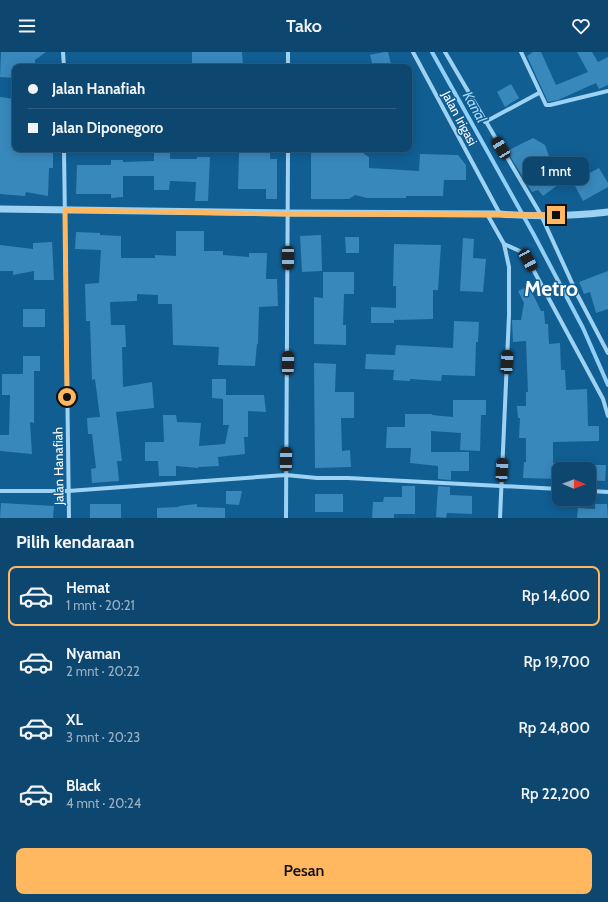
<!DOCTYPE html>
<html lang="id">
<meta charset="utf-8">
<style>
:root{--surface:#0d466e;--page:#1b5076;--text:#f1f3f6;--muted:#9ab1c2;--line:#2d5e81;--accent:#ffb860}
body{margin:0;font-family:Cabin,sans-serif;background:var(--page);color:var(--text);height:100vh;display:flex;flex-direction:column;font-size:15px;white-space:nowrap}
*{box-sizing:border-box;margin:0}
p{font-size:13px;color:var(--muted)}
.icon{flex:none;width:22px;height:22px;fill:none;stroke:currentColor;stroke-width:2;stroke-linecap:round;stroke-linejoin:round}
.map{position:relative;height:466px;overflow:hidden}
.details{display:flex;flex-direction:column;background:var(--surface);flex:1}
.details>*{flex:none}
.banner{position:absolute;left:12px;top:12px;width:400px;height:88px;border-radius:8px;box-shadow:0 2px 10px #0003,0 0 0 1px var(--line);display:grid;align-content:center;height:88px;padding:0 16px;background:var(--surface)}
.needle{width:26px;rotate:91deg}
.buttons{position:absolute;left:552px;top:410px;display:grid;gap:8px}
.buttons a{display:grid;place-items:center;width:44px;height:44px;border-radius:8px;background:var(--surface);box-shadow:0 2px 10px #0003,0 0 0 1px var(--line);font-size:20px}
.end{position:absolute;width:18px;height:18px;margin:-9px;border:5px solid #ffb860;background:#111;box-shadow:0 0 0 2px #111}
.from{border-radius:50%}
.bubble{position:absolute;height:28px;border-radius:8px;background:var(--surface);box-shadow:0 2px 10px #0003,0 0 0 1px var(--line);font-size:13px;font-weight:600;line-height:28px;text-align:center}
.car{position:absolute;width:12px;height:24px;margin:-12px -6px;border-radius:5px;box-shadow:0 0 3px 1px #0007;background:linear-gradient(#222 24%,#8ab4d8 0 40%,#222 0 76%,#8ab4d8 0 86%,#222 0)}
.banner b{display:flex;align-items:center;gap:14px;height:38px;font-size:15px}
.banner b+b{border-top:1px solid var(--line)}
.banner i{width:10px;height:10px;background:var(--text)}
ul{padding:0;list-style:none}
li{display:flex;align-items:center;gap:12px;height:60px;margin:0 8px 6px;padding:0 8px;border:2px solid transparent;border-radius:8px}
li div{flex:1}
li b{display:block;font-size:15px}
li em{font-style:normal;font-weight:600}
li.active{border-color:var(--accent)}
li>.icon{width:36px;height:36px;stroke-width:1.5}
h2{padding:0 16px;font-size:18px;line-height:48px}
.action{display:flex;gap:8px;margin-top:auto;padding:8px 16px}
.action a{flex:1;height:46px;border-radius:8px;background:var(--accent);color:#111;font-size:16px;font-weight:600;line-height:46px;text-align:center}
header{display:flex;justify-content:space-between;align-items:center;height:52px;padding:0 16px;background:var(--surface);font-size:18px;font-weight:600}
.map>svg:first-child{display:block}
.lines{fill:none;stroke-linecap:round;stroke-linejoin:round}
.stream{stroke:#90d0f6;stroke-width:4}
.building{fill:#3988bb}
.minor{stroke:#9ed2f3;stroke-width:4}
.tertiary{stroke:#9ed2f3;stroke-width:7}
.route{stroke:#ffb860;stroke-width:5}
.labels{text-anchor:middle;stroke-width:3;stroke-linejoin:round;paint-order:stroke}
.street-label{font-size:13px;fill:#fff;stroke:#115e93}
.water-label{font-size:14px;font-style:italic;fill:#aadbfa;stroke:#115e93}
.town-label{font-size:21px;font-weight:bold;fill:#fff;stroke:#115e93}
</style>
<header><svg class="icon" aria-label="menu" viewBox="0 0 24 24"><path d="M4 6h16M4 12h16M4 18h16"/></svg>Tako<svg class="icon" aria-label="heart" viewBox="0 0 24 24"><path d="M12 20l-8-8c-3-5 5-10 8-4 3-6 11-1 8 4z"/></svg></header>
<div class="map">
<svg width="608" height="466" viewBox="0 0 608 466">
<rect width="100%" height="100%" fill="#115e93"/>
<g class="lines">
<polyline class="stream" points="432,0 534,183 583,276 608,333"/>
</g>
<g class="building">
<polygon points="1,0 46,0 35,8 35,15 15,15 15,26 0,25"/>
<polygon points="192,0 242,0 243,15 230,15 229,12 203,13 203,15 192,15"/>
<polygon points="384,0 388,0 391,12 373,15 370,3"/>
<polygon points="533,0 541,0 556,33 588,20 577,0 592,0 598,10 608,5 608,33 599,37 596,31 558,48 548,50 527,4"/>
<polygon points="511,32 519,46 505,55 497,40"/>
<polygon points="0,45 15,47 15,97 53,97 53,116 49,116 48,144 26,140 25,144 0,142"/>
<polygon points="533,86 545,93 550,107 548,109 559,132 543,144 538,138 532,140 507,99"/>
<polygon points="270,97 270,107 277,107 277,147 266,147 266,137 238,137 239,100"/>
<polygon points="349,97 364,97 364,102 369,105 369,116 419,119 420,102 458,103 466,113 466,128 444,128 443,144 406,144 406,146 367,146 355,143 349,147 311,147 311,100 348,100"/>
<polygon points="154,98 170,98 170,107 197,107 197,105 210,105 208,149 195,149 196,130 170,129 169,138 154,138 154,124 123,124 123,145 111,146 111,142 76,142 77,113 111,113 111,108 123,108 123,110 154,109"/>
<polygon points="599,116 608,131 608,135 583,149 573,130"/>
<polygon points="176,179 204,179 204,199 223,199 223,203 249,205 249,201 267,201 266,227 277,227 278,254 259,255 258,292 257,292 255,314 218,313 219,295 173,293 172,252 158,252 158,243 137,242 137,249 110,250 111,273 125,273 126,295 122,295 123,335 152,330 154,356 116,360 122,409 117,409 119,429 92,431 91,417 96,416 92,382 88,382 87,366 100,365 95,327 92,328 90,269 86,269 85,232 99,231 101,198 75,197 76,180 100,181 100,183 121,184 121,206 155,206 155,203 176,204"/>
<polygon points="321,183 322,219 302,220 300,184"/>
<polygon points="345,185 359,185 359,201 346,201"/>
<polygon points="463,186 474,187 473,206 486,207 483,240 460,239"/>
<polygon points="52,190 54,228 34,228 34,219 13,223 13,219 0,219 0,193 33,197 33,191"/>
<polygon points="394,192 441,193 438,238 433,238 433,267 394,268 394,271 371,271 371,255 396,256 396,234 393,234"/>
<polygon points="608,219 608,257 596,261 590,240 584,242 579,230"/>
<polygon points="323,220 354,220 354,242 344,242 343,273 346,273 346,293 314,292 314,245 323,246"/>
<polygon points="529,234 541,259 544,259 545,272 548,272 549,292 560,291 561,318 565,318 566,338 587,337 588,374 599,374 599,389 553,390 553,411 559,411 559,427 523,426 524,410 526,410 526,386 519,386 520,366 518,366 517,354 526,354 526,340 528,340 526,289 513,290 512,268 521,268 524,251 518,239"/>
<rect x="23" y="257" width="22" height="18"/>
<polygon points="454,269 479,270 478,290 476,290 475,324 442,323 441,329 410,327 410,329 393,328 394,318 365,317 366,302 395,303 396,293 453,296"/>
<polygon points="23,304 40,304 40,319 34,319 34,371 30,370 32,402 0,399 0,383 9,383 10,343 2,343 2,322 23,322"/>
<polygon points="314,311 336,312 335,340 354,340 354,366 341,366 342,399 350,398 351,415 315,416"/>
<polygon points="212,327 226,327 226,343 264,343 266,360 248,359 248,385 244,385 245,402 218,405 219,414 198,415 198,416 176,414 176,424 159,424 158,409 145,409 145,390 164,390 163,363 176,363 177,370 201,371 199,394 225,392 229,373 223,373 223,347 212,346"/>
<polygon points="453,348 486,348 486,363 481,363 480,399 460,398 461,381 431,379 431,400 469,400 469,419 451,419 451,428 438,427 438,414 410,411 411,396 386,396 387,375 405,375 405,362 432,362 432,363 453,365"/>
<polygon points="589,413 606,413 605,429 589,428"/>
<polygon points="402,434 415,434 415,462 394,462 394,466 372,466 373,450 383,450 384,445 402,445"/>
<polygon points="438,434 450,435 450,443 472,444 472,462 447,461 446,466 436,465"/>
<polygon points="226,439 242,439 239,453 226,452"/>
<rect x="315" y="442" width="28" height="18"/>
<polygon points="1,451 54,454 53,466 0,466"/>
<rect x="90" y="452" width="31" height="14"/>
<polygon points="197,452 197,455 225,456 225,466 157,466 157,456 179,455 179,454"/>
<polygon points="595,452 607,452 608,466 577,466 578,456 595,457"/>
</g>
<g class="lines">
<g class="minor">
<polyline points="63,0 64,15"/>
<polyline points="413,0 500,162"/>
<polyline points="445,0 541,163 578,244 608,301"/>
<polyline points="521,0 546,53 550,53 608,39"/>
<polyline points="288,15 288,0"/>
<polyline points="485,70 539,41"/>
<polyline points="64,97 69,466"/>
<polyline points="487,162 504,192 509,215 509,263 500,466"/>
<polyline points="504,192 522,200 528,208 603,347 608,364"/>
<polyline points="0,439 68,439 286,423 317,426 348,426 559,437"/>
<polyline points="589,439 608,440"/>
<polyline points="286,466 288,97"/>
</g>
<path class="tertiary" d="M0,157L288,161L500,162C536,165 573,164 608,160"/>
</g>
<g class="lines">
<polyline class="route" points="67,345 65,158 288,162 556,163"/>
</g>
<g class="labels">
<g class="street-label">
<text transform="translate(460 66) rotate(62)" y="5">Jalan Irigasi</text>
<text transform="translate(58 414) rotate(-91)" y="5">Jalan Hanafiah</text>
</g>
<g class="water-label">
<text transform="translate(475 55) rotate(61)" y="5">Kanal</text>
</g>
<g class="town-label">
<text x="551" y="244">Metro</text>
</g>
</g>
</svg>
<div class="buttons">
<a><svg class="needle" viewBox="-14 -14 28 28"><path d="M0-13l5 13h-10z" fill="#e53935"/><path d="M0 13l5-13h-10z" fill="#9ab1c2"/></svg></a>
</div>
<i class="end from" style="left:67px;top:345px"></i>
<i class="end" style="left:556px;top:163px"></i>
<div class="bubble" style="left:523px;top:105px;width:66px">1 mnt</div>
<i class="car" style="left:501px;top:96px;rotate:329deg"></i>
<i class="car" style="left:288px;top:206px;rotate:180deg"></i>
<i class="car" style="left:528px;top:208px;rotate:151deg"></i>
<i class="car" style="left:507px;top:310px;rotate:3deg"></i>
<i class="car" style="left:288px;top:311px;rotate:1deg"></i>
<i class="car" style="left:286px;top:407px;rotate:1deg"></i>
<i class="car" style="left:502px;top:418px;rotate:3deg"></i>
<div class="banner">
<b><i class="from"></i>Jalan Hanafiah</b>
<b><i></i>Jalan Diponegoro</b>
</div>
</div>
<section class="details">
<h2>Pilih kendaraan</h2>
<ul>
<li class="active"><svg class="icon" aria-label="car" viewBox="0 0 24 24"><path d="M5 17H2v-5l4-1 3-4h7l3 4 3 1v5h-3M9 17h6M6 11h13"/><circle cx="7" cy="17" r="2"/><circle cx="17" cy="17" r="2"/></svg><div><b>Hemat</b><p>1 mnt · 20:21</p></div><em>Rp 14,600</em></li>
<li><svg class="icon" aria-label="car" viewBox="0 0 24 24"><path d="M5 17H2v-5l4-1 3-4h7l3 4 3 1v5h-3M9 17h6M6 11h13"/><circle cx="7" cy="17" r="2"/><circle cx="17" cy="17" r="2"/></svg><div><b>Nyaman</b><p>2 mnt · 20:22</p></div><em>Rp 19,700</em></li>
<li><svg class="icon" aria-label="car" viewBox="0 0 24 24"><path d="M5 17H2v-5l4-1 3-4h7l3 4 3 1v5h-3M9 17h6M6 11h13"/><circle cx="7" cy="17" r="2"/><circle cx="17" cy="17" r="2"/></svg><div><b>XL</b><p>3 mnt · 20:23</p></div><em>Rp 24,800</em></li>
<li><svg class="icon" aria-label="car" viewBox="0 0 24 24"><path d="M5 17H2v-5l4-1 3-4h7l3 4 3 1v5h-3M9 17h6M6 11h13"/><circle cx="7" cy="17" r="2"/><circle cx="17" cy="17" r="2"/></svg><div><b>Black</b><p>4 mnt · 20:24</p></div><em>Rp 22,200</em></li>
</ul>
<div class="action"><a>Pesan</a></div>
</section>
